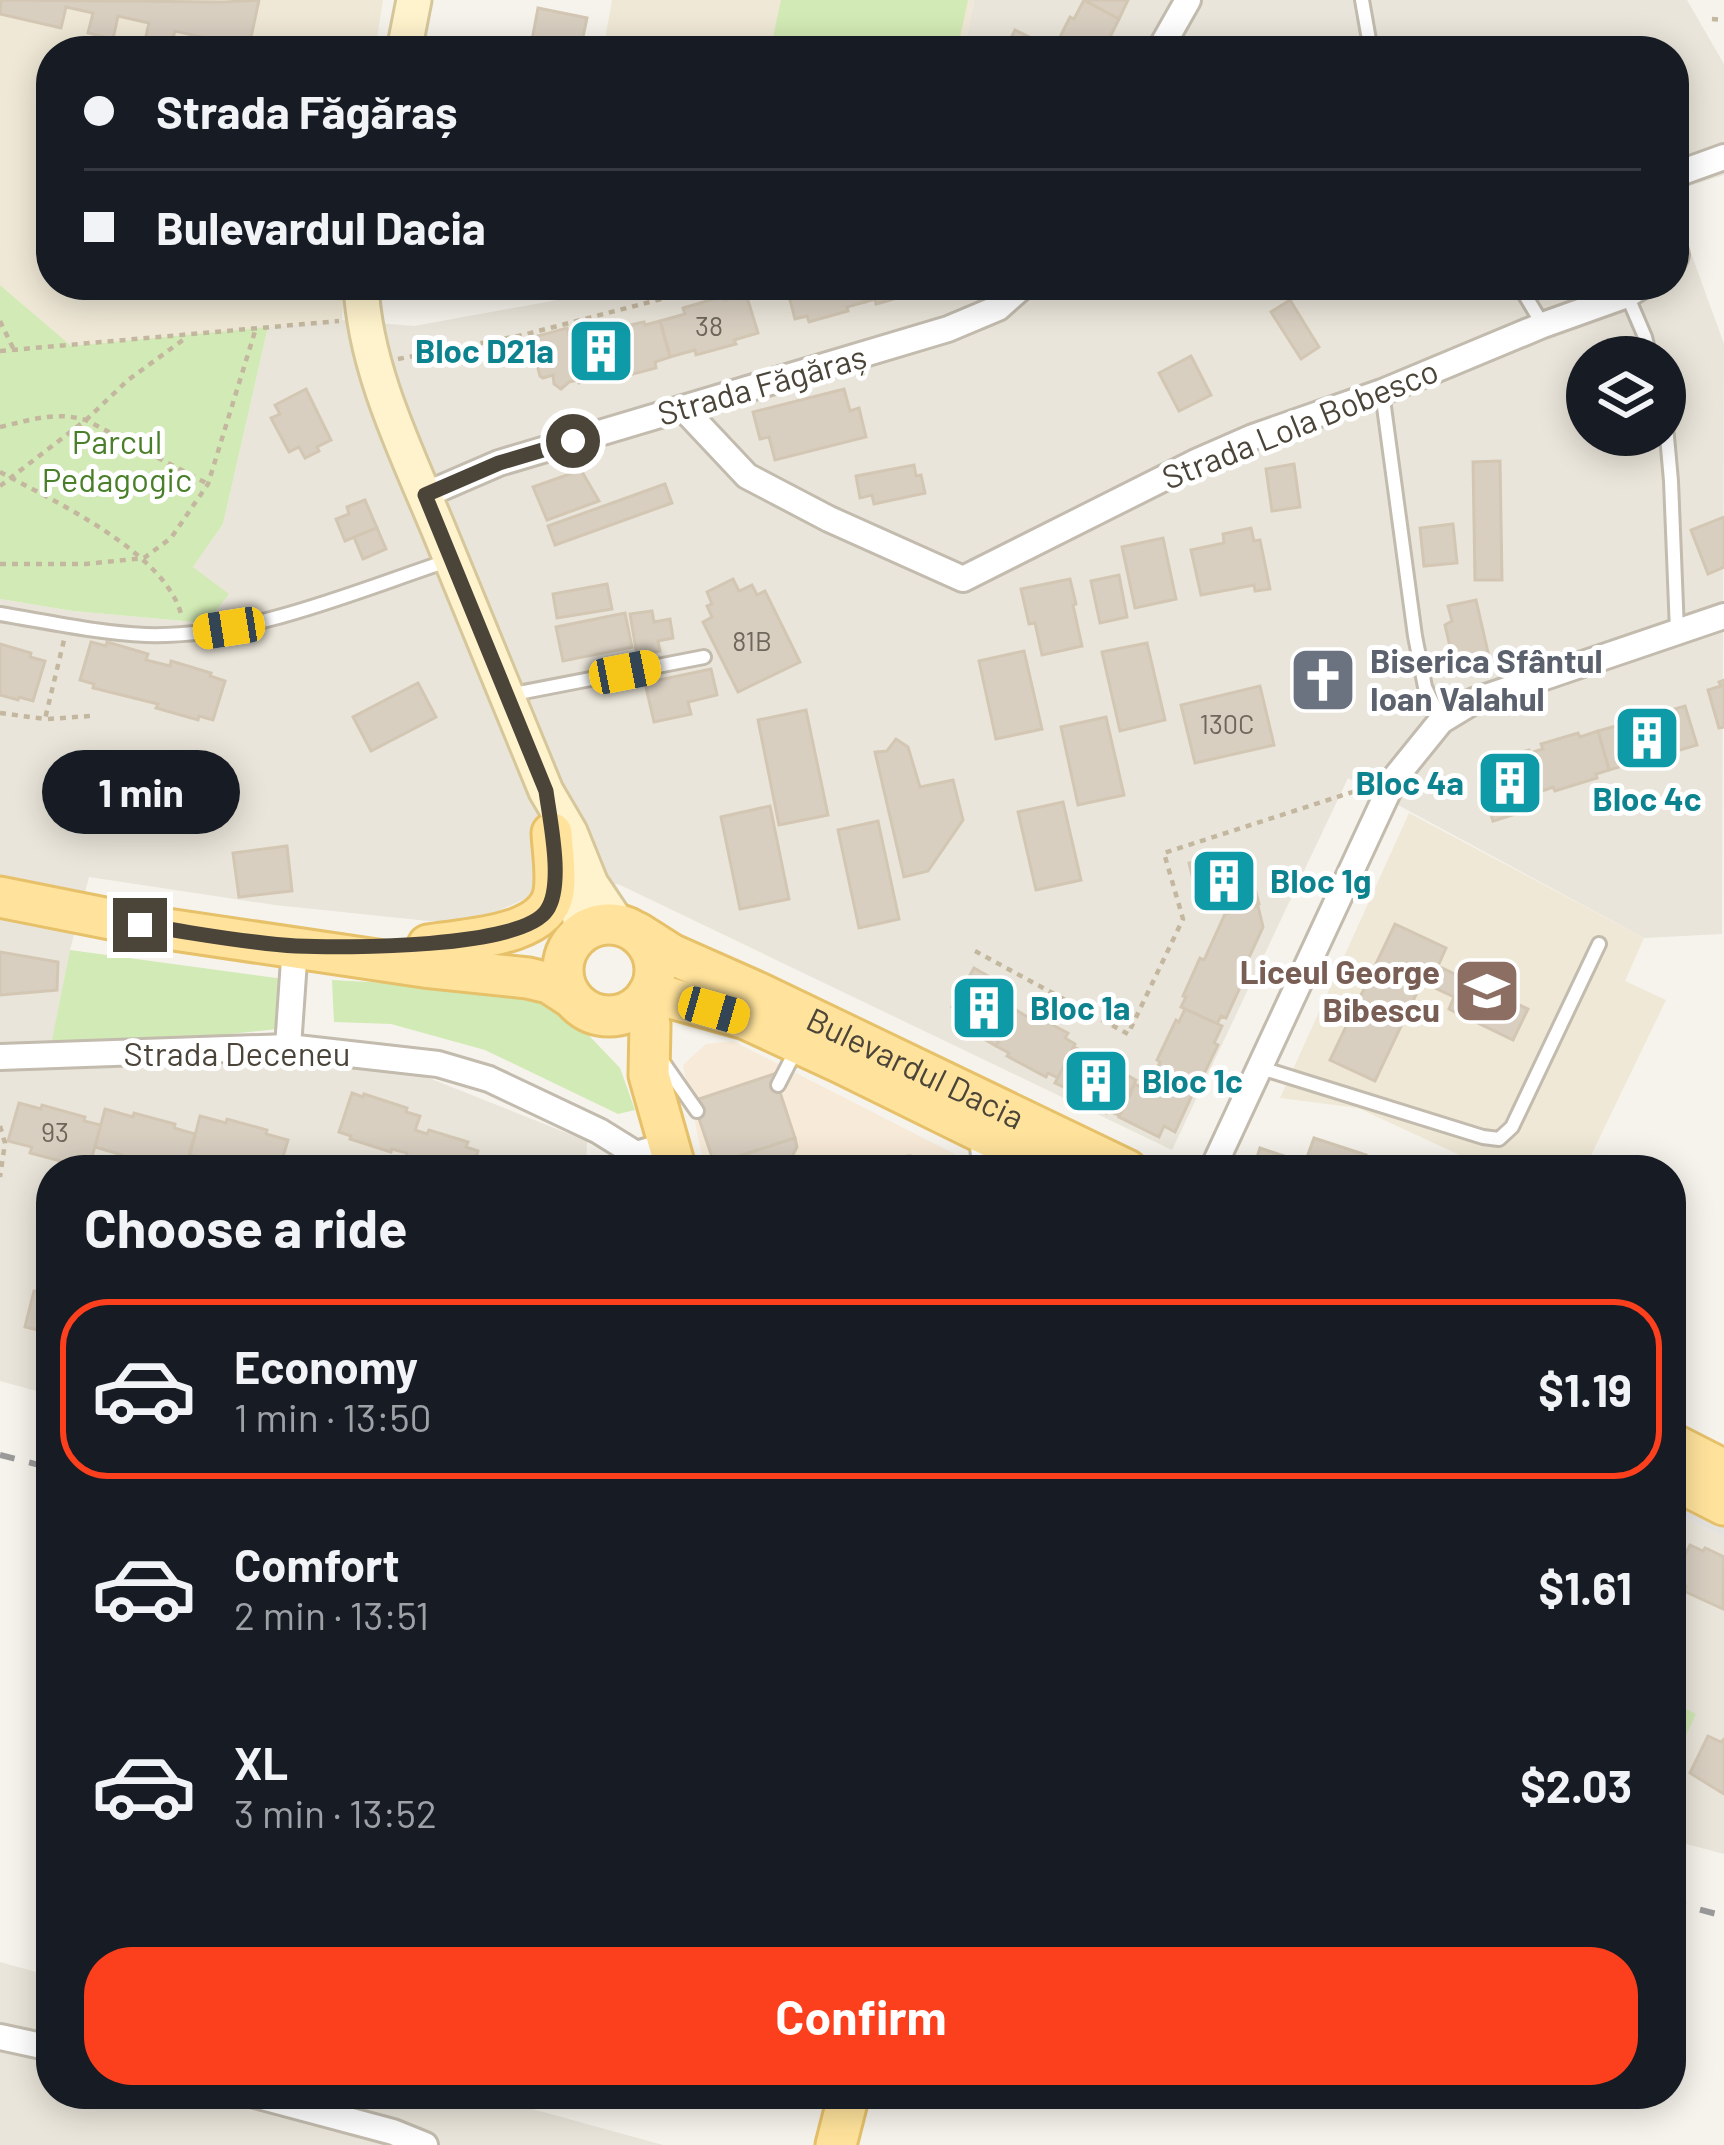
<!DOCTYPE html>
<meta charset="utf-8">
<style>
:root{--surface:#171b24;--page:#20242c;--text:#f1f3f6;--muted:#9ea1a6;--line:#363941;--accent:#fc3f1d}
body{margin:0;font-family:Barlow,sans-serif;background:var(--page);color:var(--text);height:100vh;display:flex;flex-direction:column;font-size:45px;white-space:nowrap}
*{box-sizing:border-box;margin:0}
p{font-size:39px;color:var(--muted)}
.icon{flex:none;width:66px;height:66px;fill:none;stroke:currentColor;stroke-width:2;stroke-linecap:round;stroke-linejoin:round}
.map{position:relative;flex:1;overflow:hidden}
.side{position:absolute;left:36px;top:1155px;width:1650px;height:954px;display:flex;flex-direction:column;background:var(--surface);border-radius:48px;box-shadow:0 6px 30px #0003}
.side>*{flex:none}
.guide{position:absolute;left:36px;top:36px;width:1653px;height:264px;border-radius:48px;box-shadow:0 6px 30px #0003;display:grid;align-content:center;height:264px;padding:0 48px;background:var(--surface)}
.controls{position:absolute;left:1566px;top:336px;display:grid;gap:24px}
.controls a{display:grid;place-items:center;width:120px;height:120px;border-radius:50%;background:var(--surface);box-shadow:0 6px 30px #0003;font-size:60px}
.end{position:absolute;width:54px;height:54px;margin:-27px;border:15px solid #4b4439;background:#fff;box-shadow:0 0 0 6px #fff}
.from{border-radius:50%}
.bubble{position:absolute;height:84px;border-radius:42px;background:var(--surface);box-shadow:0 6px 30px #0003;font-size:39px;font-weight:700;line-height:84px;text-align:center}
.car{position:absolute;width:36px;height:72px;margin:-36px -18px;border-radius:15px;box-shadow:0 0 9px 3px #0007;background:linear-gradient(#f5c518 24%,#345 0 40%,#f5c518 0 76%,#345 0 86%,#f5c518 0)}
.guide b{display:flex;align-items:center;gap:42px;height:114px;font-size:45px}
.guide b+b{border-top:3px solid var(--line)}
.guide i{width:30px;height:30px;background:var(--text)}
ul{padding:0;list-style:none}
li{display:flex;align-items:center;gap:36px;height:180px;margin:0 24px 18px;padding:0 24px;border:6px solid transparent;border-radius:48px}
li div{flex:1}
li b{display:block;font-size:45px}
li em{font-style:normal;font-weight:700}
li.current{border-color:var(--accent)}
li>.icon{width:108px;height:108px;stroke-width:1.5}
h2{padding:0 48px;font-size:54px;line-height:144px}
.action{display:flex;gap:24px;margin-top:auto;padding:24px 48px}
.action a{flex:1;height:138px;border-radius:48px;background:var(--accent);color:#fff;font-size:48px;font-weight:700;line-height:138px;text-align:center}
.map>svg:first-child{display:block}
.residential{fill:#eae5da;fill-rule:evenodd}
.commercial{fill:#f7ead8}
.education{fill:#efe8d6}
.green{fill:#d2eab5}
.parking{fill:#e5e3e0}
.building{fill:#d8cfc1;stroke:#d3c7b4;stroke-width:3}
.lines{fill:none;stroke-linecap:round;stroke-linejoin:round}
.service-casing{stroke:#c2bbae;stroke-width:18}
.minor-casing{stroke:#c2bbae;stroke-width:30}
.secondary-casing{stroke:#d6c79b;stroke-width:39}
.primary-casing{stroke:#e6c16a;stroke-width:45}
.path{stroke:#c4b79f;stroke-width:4.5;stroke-dasharray:6 6;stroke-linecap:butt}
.service{stroke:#fff;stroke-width:12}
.minor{stroke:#fff;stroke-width:24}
.secondary{stroke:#fff3cd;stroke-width:33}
.primary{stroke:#ffe39c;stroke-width:39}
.rail{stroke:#9a9a9a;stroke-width:6;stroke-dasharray:15 15;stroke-linecap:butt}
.route{stroke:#4b4439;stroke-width:15}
.labels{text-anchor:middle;stroke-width:10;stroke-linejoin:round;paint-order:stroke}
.number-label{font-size:27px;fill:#6e675b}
.culture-label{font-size:33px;font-weight:bold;fill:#0d838f;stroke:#fff;text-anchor:start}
.street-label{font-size:33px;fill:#4b4439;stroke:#fff}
.park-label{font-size:33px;fill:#4a7f2a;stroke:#fff}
.worship-label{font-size:33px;font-weight:bold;fill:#5b616d;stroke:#fff;text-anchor:start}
.education-label{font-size:33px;font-weight:bold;fill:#785e54;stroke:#fff;text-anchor:end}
</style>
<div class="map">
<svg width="1724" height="2145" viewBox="0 0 1724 2145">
<rect width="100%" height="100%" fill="#f6f3ec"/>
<g class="residential">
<polygon points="974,0 1687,0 1724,64 1724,175 1674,191 1674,51 964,51"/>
<path d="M1674,206L1724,344L1722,934L1644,938L1348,778L1172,1150L618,884L538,893L467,925L275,905L89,877L70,950L48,1063L282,1058L409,1070L587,1141L586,1170H51V1395L0,1381V599L73,611L206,623L193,567L223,524L268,327L342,320L414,326L557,300L615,285H1674ZM1587,357H1665V435H1587Z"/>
<polygon points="1671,1510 1724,1537 1724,1854 1671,1840"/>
<polygon points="0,1962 51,1976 51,2094 478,2094 663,2145 0,2145"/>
</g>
<polygon class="commercial" points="733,1041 986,1170 705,1170 683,1065 706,1044"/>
<g class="education">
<polygon points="0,0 383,0 375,51 51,51 51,285 344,285 342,320 71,347 0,285"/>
<polygon points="612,0 974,0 964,51 603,51"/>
<polygon points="1409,813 1644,938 1625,981 1666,1000 1584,1170 1492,1170 1358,1108 1280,1098"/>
</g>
<g class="green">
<polygon points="781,0 968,0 957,51 770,51"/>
<polygon points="0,285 71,346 268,327 223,524 193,567 229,594 206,623 73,611 0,599"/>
<polygon points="70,950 284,979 278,1029 154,1042 51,1045"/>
<polygon points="332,980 533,991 576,1022 620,1068 635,1110 618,1114 485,1050 391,1024 334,1022"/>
<polygon points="1671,1701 1696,1714 1676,1756 1671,1754"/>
</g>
<polygon class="parking" points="1671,1490 1724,1517 1724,1537 1671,1510"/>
<g class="building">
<polygon points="1,0 224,2 259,0 248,51 212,51 215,40 175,31 169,51 144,45 149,23 118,16 113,39 88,33 93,13 66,7 61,28 0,14"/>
<polygon points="1084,0 1119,19 1109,39 1113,41 1108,51 1053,51 1070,17 1074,19"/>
<polygon points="1084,0 1128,0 1119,19"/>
<polygon points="538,8 587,18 580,51 530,51"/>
<polygon points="1015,30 1029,37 1022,51 1006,48"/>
<polygon points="1674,129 1685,160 1674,163"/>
<polygon points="786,285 861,285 865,302 847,307 848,311 809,322 807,316 795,319"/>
<polygon points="861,285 928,285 914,289 915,293 876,304 875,299 865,302"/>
<polygon points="746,294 758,333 734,340 736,344 696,355 695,350 670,357 660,321 685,314 683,308 724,296 725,300"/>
<polygon points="1290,300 1319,347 1301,359 1271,312"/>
<polygon points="660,321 670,357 655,362 656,368 614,379 612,374 579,383 578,380 569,382 561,389 554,384 553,375 543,378 540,376 530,338 567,328 572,345 603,337 602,333 621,327 644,322 645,325"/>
<polygon points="1191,356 1211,395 1179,411 1159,373"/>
<polygon points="306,389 331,440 317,447 319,451 305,458 299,447 289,452 271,418 280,414 275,405"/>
<polygon points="844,389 850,411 859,408 866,437 775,460 769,437 760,439 753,412"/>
<polygon points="1500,461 1502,580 1475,580 1473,462"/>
<polygon points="1294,464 1300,507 1272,511 1266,469"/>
<polygon points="914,465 916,476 921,475 925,493 874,504 872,495 860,498 856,476"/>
<polygon points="581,470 599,501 547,520 533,487"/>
<polygon points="665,484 672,503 555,545 548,526"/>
<polygon points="365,500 377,528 345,541 336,519 349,514 347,507"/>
<polygon points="1724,517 1724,567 1708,574 1691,530"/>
<polygon points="1453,524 1457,563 1424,566 1420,528"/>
<polygon points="377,528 386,549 363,559 354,537"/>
<polygon points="1251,528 1254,541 1260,540 1270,589 1255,591 1254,585 1201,595 1191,550 1224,543 1223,534"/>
<polygon points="1163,538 1176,599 1135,608 1122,547"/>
<polygon points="1119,575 1127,617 1100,623 1091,581"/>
<polygon points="733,579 739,591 752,585 757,595 765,591 800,662 738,692 703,622 712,617 707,606 712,604 707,592"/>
<polygon points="1070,579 1076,604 1073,605 1082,646 1042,655 1035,623 1029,624 1021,589"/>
<polygon points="607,584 612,609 557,618 553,594"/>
<polygon points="1476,600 1490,661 1455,669 1445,625 1452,621 1448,606"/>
<polygon points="652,611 654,622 670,619 673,638 658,641 660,651 637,655 630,614"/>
<polygon points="625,613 632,647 563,661 556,627"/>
<polygon points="91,642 106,646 107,642 148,654 146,660 170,666 171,661 211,673 210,676 225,681 213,720 199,716 198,720 156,708 158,704 93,688 94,684 80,680"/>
<polygon points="1147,643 1165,720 1120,731 1102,652"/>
<polygon points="0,644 31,653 30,657 45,661 33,701 19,697 18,700 0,695"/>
<polygon points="1024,651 1042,729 996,739 979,661"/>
<polygon points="711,669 717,695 688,702 691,714 654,722 645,683"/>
<polygon points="1724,680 1724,727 1719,728 1708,690 1721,686 1719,682"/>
<polygon points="418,683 436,717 371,751 353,717"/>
<polygon points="1260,686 1274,745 1195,763 1181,705"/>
<polygon points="1685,706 1697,745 1673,752 1675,756 1635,768 1633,763 1609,770 1598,731 1623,724 1622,720 1662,709 1664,712"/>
<polygon points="806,710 828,815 779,825 758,720"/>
<polygon points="1106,717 1124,795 1078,805 1061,727"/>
<polygon points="1598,731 1609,770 1596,774 1597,778 1555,791 1553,787 1542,791 1530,753 1543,749 1541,744 1578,733 1580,737"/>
<polygon points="896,739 908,747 920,787 953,780 963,820 928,871 904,877 875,752 887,751"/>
<polygon points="1529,750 1541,789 1523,795 1528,810 1493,821 1479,778 1490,775 1486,763"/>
<polygon points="1063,802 1081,880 1036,890 1018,812"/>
<polygon points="770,806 789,899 740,909 721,817"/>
<polygon points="878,821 899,919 859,928 838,830"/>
<polygon points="287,846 292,891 239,897 233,853"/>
<polygon points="1235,851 1238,863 1248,861 1259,904 1224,913 1220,898 1199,903 1189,863"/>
<polygon points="1258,906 1263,927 1239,979 1243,981 1226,1018 1221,1016 1217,1024 1181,1007 1186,997 1183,996 1200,958 1204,960 1225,914"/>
<polygon points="1395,924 1446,948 1438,966 1528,1009 1513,1040 1449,1009 1454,997 1422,982 1375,1081 1330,1060"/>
<polygon points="0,952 58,962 57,990 0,995"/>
<polygon points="974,968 1006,986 998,1000 1016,1010 996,1046 956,1023 962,1012 952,1007"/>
<polygon points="1185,1009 1222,1026 1214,1043 1218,1045 1201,1080 1196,1078 1191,1090 1155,1073 1160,1062 1157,1060 1176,1020 1179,1022"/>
<polygon points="1016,1010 1031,1019 1033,1015 1068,1033 1065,1038 1075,1044 1058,1078 1048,1073 1046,1077 1007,1056 1009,1053 996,1046"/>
<polygon points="1074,1047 1091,1055 1093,1052 1127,1069 1125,1074 1136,1080 1118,1115 1107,1110 1106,1113 1066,1093 1068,1089 1055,1083"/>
<polygon points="774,1074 795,1138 721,1162 712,1157 693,1101"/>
<polygon points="1157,1074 1194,1091 1175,1132 1164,1126 1159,1137 1119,1117 1135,1084 1148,1091"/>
<polygon points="352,1093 363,1097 364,1094 407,1108 406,1112 420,1116 415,1130 427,1134 429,1130 468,1142 466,1147 478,1151 472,1170 405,1170 402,1169 407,1153 392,1149 391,1152 350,1139 351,1136 339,1132"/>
<polygon points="19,1103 41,1109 42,1105 85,1117 84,1121 101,1125 90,1164 70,1159 68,1163 30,1153 32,1147 8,1141"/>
<polygon points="105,1109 133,1117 134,1113 175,1124 174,1128 195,1134 185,1170 161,1166 158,1170 121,1160 122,1155 95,1147"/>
<polygon points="200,1116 226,1123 227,1119 267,1130 266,1134 288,1140 279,1170 226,1170 212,1166 214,1161 190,1155"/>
<polygon points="795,1138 797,1147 785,1170 740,1170 721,1162"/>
<polygon points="1314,1138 1366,1155 1361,1170 1253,1170 1260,1148 1305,1163"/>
<polygon points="910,1156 912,1170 868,1170 867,1161"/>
<polygon points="34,1291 51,1295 51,1333 25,1327"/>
<polygon points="1690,1545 1703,1551 1705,1548 1724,1557 1723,1609 1684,1591 1686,1587 1672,1580"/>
<polygon points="1671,1554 1682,1559 1671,1582"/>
<polygon points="1708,1736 1721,1742 1724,1739 1724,1794 1690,1773"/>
</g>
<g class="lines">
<defs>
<g id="service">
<polyline points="1362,0 1371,51"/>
<polyline points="1519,285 1543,325"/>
<polyline points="435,287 436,285"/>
<polyline points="491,290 491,285"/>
<polyline points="1627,295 1645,337 1650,357"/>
<polyline points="1382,392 1415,636 1425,687 1441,720"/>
<polyline points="1665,414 1671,481 1677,631"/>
<path d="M0,614C48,622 98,633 146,635C250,638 353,592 450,560"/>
<polyline points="508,695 704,657"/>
<polyline points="660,1058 697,1111"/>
<polyline points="1261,1068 1483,1137 1499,1139 1512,1127 1599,944"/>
<polyline points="778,1085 796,1050"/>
</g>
<g id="minor">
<polyline points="1159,51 1188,0"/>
<polyline points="1674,175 1724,157"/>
<polyline points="1674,248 1676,255 1674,260"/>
<polyline points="683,408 747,476 829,519 963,579 1198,461 1253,437 1382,392 1543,325 1627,295 1643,285"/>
<polyline points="425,495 499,463 948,329 998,308 1024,285"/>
<polyline points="288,1047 295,946"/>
<polyline points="0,1057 288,1047 438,1064 489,1079 599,1131 636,1154 668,1145"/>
<polyline points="982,1132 985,1170"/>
<polyline points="1212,1170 1394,779 1441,721 1474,701 1724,616"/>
<polyline points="0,2037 51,2048"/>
<polyline points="251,2094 393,2132 425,2145"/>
</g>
<g id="secondary">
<polyline points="404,51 414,0"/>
<path d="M361,285C365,369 406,451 438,528C475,616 510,704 546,791L570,832L591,884L618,924"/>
<polyline points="564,862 575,889 582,933"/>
</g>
<g id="primary">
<polyline points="0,897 140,925 424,967 528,978 549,983 572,998"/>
<circle cx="609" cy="970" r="46"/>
<path id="s1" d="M638,933L671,954L759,993L1127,1170"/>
<path d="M428,945C464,939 547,937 554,892C557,874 553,852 552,833"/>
<polyline points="649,992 746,1019 841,1063 1058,1170"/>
<polyline points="646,997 650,1025 649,1075 676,1170"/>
<polyline points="1671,1443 1724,1470"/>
<polyline points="1671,1478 1724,1505"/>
<polyline points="836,2145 849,2094"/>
</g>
</defs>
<use href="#service" class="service-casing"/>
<use href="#minor" class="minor-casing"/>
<use href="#secondary" class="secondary-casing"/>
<use href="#primary" class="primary-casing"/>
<g class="path">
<polyline points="1712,19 1724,20"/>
<polyline points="0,321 14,350"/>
<polyline points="0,351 339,321"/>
<polyline points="398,359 523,335 715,285"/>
<path d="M0,427C30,420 55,411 86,420L208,484"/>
<path d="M0,472C54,501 169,554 182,618"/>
<polyline points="0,486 86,420 128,380 187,337"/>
<polyline points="0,564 86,564 144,558 171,538 208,484 256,328"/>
<polyline points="0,713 45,719 64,640"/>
<polyline points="48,719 90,716"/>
<polyline points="975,951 1128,1034 1183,919 1164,853 1365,788"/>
<polyline points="0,1126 5,1143 0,1177"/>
</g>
<use href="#service" class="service"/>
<use href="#minor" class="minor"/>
<use href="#secondary" class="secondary"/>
<use href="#primary" class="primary"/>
<g class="rail">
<polyline points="0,1455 51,1468"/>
<polyline points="1671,1902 1724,1916"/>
</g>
</g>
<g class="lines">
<path class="route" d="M140,925C191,932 244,943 296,946C343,948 522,949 547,910C564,885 550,821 546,791L425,495L499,463L573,441"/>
</g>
<defs>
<symbol id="building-square" viewBox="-11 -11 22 22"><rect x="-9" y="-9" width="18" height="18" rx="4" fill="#0f9aa8" stroke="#fff"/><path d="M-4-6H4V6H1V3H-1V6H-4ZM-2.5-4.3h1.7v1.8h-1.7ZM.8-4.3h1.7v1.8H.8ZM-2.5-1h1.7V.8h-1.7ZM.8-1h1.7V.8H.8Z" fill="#fff"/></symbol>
<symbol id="church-square" viewBox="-11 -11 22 22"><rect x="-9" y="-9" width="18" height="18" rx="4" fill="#6b7280" stroke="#fff"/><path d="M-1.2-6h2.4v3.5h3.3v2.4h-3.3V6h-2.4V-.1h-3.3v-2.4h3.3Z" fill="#fff"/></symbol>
<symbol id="school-square" viewBox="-11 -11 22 22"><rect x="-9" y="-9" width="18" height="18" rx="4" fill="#8d6e63" stroke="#fff"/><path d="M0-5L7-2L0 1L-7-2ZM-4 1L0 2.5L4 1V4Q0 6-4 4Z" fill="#fff"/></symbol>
</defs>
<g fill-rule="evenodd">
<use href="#building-square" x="563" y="313" width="76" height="76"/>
<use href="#church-square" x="1285" y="642" width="76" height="76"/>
<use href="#building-square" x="1609" y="700" width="76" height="76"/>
<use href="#building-square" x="1472" y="745" width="76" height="76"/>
<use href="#building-square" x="1186" y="843" width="76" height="76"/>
<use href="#school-square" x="1449" y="953" width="76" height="76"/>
<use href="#building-square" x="946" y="970" width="76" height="76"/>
<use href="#building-square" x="1058" y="1043" width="76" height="76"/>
</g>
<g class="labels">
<g class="number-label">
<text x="709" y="336">38</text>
<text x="752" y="651">81B</text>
<text x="1227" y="734">130C</text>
<text x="55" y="1142">93</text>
</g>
<g class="culture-label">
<text x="554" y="363" text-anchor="end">Bloc D21a</text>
<text x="1464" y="795" text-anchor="end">Bloc 4a</text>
<text x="1647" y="811" text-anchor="middle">Bloc 4c</text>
<text x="1270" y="893">Bloc 1g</text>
<text x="1030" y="1020">Bloc 1a</text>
<text x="1142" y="1093">Bloc 1c</text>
</g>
<g class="street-label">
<text transform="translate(762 385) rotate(-16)" y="12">Strada Făgăraș</text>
<text transform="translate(1300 424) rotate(-22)" y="12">Strada Lola Bobesco</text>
<text x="237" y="1066">Strada Deceneu</text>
<text dy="12" stroke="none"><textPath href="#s1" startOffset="309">Bulevardul Dacia</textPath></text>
</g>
<g class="park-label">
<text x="117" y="454">Parcul<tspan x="117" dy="38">Pedagogic</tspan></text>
</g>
<g class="worship-label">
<text x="1370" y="673">Biserica Sfântul<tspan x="1370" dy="38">Ioan Valahul</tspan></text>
</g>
<g class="education-label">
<text x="1440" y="984">Liceul George<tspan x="1440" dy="38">Bibescu</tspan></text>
</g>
</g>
</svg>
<div class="controls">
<a><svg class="icon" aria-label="layers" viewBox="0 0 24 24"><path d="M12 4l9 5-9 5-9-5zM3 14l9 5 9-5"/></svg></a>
</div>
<i class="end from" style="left:573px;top:441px"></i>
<i class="end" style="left:140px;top:925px"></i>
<div class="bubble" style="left:42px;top:750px;width:198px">1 min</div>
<i class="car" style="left:229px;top:628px;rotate:261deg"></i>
<i class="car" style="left:625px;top:672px;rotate:79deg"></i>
<i class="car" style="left:714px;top:1010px;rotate:106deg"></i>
<div class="guide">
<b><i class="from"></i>Strada Făgăraș</b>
<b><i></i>Bulevardul Dacia</b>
</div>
<section class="side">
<h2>Choose a ride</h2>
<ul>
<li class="current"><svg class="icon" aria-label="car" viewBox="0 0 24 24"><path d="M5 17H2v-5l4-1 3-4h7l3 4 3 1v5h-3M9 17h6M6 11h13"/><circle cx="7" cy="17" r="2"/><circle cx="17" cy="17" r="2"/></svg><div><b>Economy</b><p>1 min · 13:50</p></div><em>$1.19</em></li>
<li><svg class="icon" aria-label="car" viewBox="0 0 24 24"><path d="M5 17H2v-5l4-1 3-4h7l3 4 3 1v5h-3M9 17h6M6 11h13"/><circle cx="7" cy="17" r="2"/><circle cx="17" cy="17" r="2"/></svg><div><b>Comfort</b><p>2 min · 13:51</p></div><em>$1.61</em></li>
<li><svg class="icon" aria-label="car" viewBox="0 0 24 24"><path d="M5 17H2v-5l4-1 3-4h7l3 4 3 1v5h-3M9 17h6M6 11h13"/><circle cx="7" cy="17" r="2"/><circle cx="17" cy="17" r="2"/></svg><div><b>XL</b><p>3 min · 13:52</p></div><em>$2.03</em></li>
</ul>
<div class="action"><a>Confirm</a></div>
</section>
</div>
